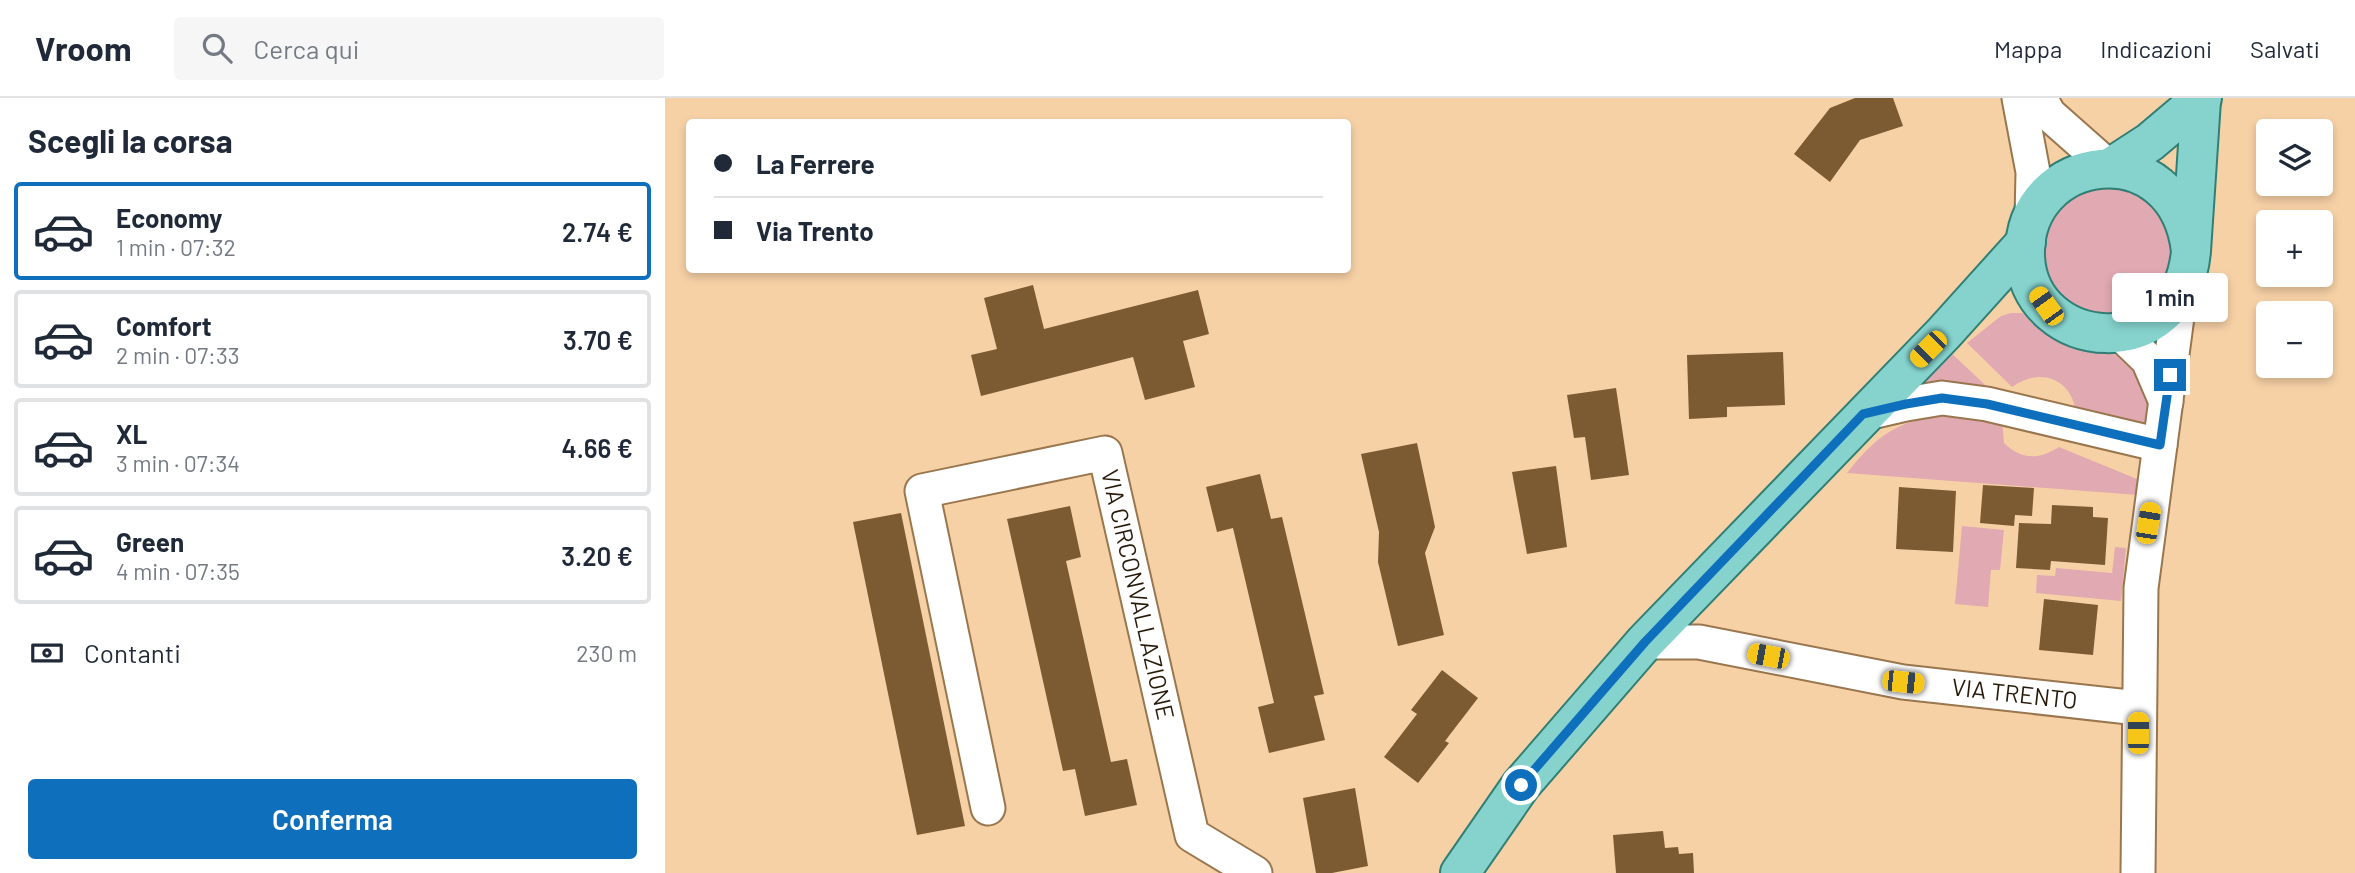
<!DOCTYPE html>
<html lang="it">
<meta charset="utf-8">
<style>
:root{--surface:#fff;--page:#f6f6f7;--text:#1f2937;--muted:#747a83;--line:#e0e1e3;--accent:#0e70bc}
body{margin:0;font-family:Barlow,sans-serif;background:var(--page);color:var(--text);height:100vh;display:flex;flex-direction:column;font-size:26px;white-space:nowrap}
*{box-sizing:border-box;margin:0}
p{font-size:23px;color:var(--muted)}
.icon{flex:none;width:38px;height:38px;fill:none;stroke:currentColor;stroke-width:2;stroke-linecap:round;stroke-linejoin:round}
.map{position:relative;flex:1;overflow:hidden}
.sheet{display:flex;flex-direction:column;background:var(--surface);width:665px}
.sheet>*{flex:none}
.banner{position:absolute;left:21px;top:21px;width:665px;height:154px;border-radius:7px;box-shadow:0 4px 10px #0003;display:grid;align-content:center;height:154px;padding:0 28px;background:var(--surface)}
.tools{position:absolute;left:1591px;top:21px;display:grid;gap:14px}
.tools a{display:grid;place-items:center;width:77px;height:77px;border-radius:7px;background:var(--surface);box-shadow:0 4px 10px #0003;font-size:35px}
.end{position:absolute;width:32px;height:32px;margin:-16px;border:9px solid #0e70bc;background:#fff;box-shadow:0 0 0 4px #fff}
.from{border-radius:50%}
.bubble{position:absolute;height:49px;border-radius:7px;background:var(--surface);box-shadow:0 4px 10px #0003;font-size:23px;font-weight:600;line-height:49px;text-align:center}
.car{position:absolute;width:21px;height:42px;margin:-21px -10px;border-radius:9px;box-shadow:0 0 5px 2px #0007;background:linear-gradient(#f5c518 24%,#345 0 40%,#f5c518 0 76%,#345 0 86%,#f5c518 0)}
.banner b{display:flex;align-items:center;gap:24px;height:66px;font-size:26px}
.banner b+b{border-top:2px solid var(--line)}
.banner i{width:18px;height:18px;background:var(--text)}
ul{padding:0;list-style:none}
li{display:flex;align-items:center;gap:21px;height:98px;margin:0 14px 10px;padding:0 14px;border:4px solid var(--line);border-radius:7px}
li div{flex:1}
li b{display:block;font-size:26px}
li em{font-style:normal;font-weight:600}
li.current{border-color:var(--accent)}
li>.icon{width:63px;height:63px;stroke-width:1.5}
h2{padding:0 28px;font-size:32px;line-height:84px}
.pay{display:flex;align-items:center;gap:18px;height:77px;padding:0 28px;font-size:26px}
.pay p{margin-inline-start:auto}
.primary-button{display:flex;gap:14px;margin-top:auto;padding:14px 28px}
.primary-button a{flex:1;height:80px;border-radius:7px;background:var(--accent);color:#fff;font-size:28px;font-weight:600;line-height:80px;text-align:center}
header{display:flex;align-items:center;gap:42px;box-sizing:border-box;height:98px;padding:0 35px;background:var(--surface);border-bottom:2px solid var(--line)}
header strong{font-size:33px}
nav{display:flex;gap:38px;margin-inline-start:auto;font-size:24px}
.search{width:490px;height:63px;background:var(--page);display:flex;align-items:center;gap:18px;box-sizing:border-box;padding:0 24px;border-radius:7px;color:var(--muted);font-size:26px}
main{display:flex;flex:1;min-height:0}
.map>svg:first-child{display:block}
.green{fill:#e1a9b1}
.building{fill:#7c5a32}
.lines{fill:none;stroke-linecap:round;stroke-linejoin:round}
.minor-casing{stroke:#99764e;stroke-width:37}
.major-casing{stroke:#317f74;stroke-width:42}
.minor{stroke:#fff;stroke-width:33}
.major{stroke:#86d3ce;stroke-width:38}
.route{stroke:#0e70bc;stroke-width:9}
.labels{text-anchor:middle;stroke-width:7;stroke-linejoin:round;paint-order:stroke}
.street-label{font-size:24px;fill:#271a09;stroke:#fcf8f4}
</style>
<header>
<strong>Vroom</strong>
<div class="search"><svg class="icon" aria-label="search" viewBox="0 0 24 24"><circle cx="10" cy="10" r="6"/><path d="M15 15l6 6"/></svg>Cerca qui</div>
<nav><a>Mappa</a><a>Indicazioni</a><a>Salvati</a></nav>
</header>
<main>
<section class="sheet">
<h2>Scegli la corsa</h2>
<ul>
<li class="current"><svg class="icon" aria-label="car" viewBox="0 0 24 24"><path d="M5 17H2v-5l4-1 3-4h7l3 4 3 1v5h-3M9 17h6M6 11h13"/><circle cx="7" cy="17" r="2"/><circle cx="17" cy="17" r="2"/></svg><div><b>Economy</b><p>1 min · 07:32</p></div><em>2.74 €</em></li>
<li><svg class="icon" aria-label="car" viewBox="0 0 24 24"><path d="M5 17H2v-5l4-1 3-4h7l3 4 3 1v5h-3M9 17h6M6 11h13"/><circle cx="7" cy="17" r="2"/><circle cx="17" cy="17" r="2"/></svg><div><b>Comfort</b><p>2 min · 07:33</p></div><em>3.70 €</em></li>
<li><svg class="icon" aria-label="car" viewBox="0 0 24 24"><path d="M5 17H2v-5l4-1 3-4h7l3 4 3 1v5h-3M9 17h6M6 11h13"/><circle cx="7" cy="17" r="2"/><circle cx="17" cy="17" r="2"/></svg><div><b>XL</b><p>3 min · 07:34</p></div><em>4.66 €</em></li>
<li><svg class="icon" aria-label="car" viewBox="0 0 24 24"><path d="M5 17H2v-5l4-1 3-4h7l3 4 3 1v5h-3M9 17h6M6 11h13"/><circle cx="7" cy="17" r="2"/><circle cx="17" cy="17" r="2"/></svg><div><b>Green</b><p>4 min · 07:35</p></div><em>3.20 €</em></li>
</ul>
<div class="pay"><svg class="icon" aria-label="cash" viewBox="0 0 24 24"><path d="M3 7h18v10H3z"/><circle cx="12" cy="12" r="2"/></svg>Contanti<p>230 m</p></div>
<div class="primary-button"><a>Conferma</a></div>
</section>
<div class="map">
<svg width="1690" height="775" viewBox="0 0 1690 775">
<rect width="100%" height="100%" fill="#f7d1a6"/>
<g class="green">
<polygon points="1439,85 1481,96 1512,148 1491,204 1438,223 1385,191 1375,144 1393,107"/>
<path d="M1346,215H1357L1365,218L1405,246L1461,259L1472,272L1484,304L1483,331L1411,315C1407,280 1374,269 1347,289L1302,245L1336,218Z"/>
<polygon points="1284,253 1333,299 1241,293"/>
<path d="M1280,316L1337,320L1339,345C1357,362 1373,362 1394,349L1472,381L1473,397L1182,375C1213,336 1231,324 1280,316Z"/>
<polygon points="1297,428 1339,432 1335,472 1326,472 1323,509 1290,506"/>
<polygon points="1450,449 1461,450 1456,503 1371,495 1372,477 1390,478 1391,470 1447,475"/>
</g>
<g class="building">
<polygon points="1190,0 1228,0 1238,28 1195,42 1165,84 1129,56 1165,10"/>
<polygon points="368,187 379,231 533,192 544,236 518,243 530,289 480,302 468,259 316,298 306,257 332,251 319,200"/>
<polygon points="1118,254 1120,307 1062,309 1062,319 1024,321 1022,257"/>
<polygon points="951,290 964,377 926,382 920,339 909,340 902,297"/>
<polygon points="752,345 770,429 760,455 779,537 733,548 713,464 714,434 696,356"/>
<polygon points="891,368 902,449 862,456 847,374"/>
<polygon points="595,376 606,421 617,419 659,596 649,598 660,642 604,655 593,609 609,605 568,430 552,434 541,389"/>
<polygon points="1318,387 1369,390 1367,418 1350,417 1349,428 1315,425"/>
<polygon points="1234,389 1291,393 1288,454 1231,451"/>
<polygon points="1387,407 1428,409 1428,419 1443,420 1440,467 1386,463 1385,472 1351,470 1354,425 1386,426"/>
<polygon points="405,408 416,459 401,463 446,664 462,661 472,707 420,718 410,671 398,673 342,421"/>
<polygon points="236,415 300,728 252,737 188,424"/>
<polygon points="1379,501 1433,507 1428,557 1374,552"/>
<polygon points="777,572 813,600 780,643 784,645 753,685 719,659 752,616 746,612"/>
<polygon points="690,690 703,768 667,775 651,775 638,700"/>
<polygon points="998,733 1000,750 1013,749 1014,756 1028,755 1029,775 951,775 948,737"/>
</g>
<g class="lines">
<defs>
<g id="minor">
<polyline points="1354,0 1368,74 1367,120"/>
<polyline points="1375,0 1384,16 1445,70"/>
<polyline points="1455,235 1483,262 1501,304"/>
<polyline points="1198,316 1241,306 1277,300 1322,306 1495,347"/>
<path id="s1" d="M980,544H1034L1238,584L1473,610"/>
<path id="s2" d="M323,710L257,393L440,355L527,737L590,775"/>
<polyline points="1473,775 1476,490 1515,196"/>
</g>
<g id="major">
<polyline points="1445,70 1485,44 1537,0"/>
<path d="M1526,153C1512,32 1356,53 1360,159C1365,255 1516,268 1526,153L1536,2"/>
<polyline points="795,775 856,687 980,544 1279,235 1361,144"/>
</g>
</defs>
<use href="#minor" class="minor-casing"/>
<use href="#major" class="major-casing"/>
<use href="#minor" class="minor"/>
<use href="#major" class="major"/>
</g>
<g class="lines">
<polyline class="route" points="856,687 980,544 1198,316 1241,306 1277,300 1322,306 1495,347 1505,277"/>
</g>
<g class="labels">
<g class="street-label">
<text dy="8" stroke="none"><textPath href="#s2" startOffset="656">VIA CIRCONVALLAZIONE</textPath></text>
<text dy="8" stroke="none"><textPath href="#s1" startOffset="374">VIA TRENTO</textPath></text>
</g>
</g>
</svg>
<div class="tools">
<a><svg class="icon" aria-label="layers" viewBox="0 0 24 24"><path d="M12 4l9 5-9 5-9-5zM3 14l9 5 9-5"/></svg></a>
<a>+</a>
<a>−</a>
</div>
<i class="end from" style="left:856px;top:687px"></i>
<i class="end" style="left:1505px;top:277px"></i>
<div class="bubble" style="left:1447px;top:175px;width:116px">1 min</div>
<i class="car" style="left:1381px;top:208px;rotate:324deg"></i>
<i class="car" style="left:1263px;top:251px;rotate:225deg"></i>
<i class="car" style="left:1483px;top:425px;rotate:9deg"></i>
<i class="car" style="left:1103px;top:558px;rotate:281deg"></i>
<i class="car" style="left:1238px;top:584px;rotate:96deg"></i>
<i class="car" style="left:1473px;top:635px;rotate:0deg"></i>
<div class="banner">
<b><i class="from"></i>La Ferrere</b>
<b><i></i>Via Trento</b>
</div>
</div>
</main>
